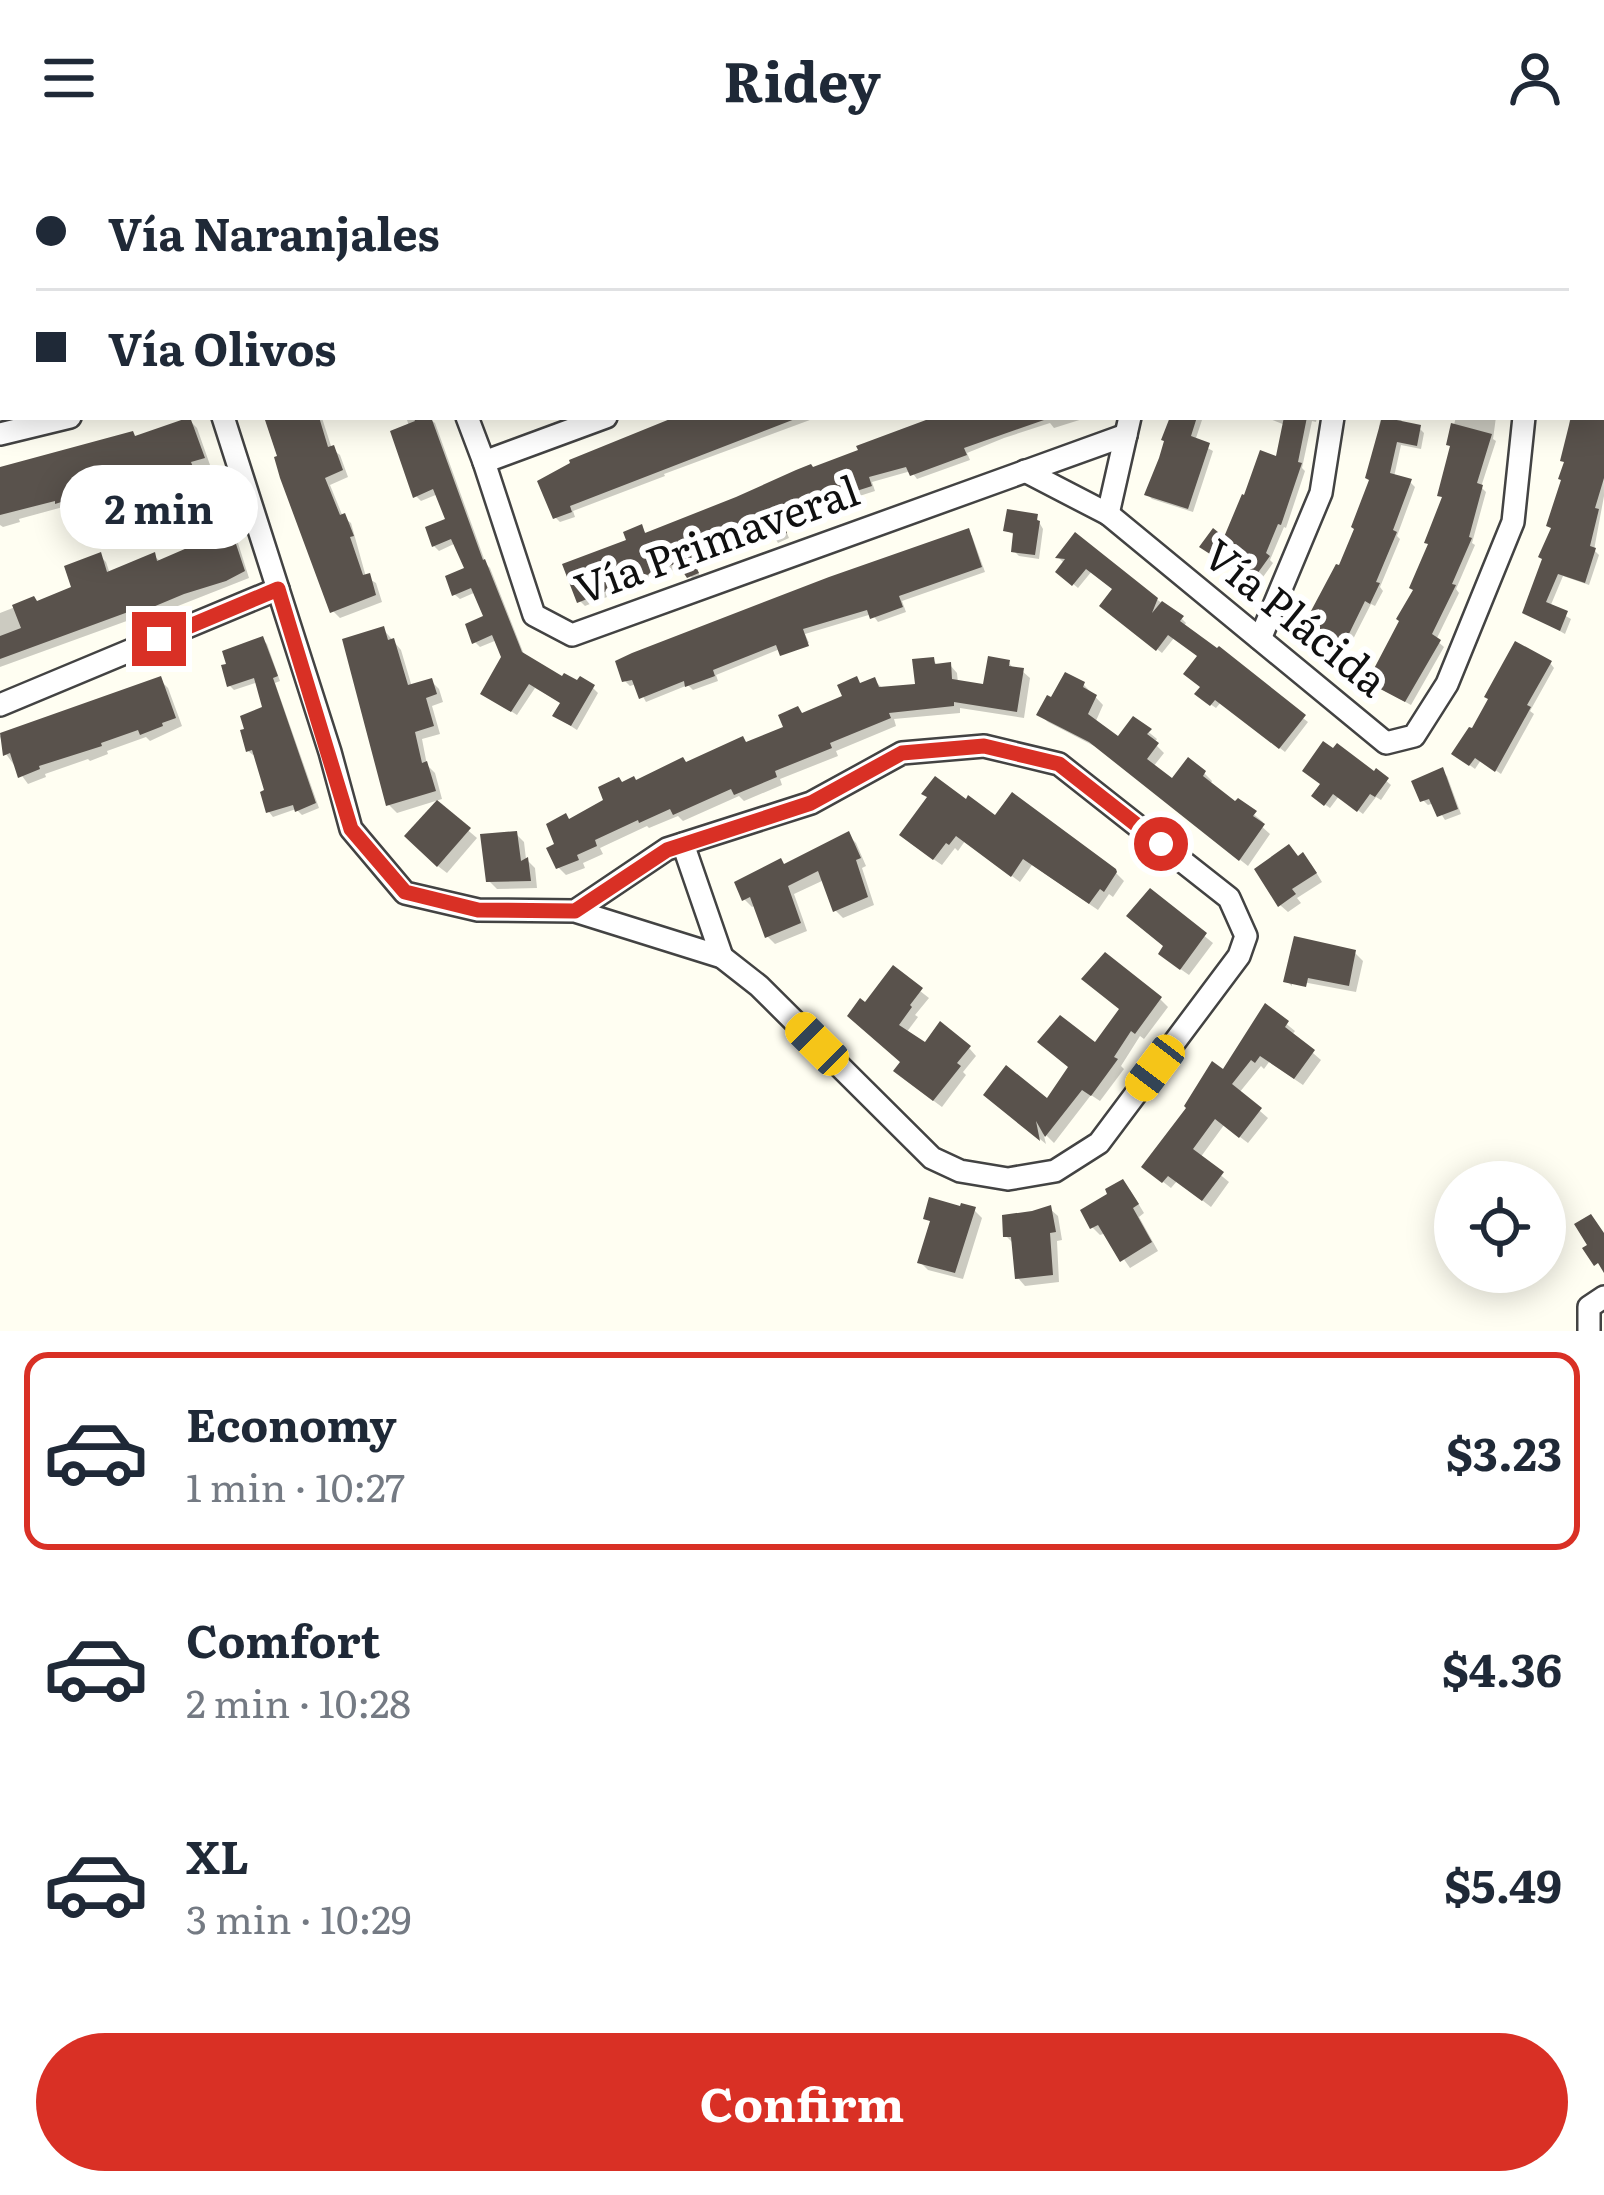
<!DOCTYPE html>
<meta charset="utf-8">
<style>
:root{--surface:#fff;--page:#f6f6f7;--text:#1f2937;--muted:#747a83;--line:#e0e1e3;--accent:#d93025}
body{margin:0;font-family:Literata,serif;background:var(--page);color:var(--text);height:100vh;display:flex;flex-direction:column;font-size:45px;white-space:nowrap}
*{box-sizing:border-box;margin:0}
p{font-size:39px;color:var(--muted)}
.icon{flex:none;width:66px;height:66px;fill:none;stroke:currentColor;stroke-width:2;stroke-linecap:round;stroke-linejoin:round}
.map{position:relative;height:1175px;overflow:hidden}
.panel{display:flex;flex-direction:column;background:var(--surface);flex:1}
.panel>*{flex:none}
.hud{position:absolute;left:0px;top:0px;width:1605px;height:264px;box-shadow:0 6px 30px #0003;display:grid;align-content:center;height:264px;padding:0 36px;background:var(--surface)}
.controls{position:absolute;left:1434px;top:1005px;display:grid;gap:24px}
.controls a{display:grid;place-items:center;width:132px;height:132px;border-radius:50%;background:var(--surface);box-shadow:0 6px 30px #0003;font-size:60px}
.end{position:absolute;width:54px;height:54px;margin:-27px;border:15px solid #d93025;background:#fff;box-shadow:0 0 0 6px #fff}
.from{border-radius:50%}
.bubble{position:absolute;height:84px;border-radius:42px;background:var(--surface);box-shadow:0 6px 30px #0003;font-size:39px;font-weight:700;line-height:84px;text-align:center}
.car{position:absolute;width:36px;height:72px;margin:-36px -18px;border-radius:15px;box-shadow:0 0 9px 3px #0007;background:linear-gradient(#f5c518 24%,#345 0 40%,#f5c518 0 76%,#345 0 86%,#f5c518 0)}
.hud b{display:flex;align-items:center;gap:42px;height:114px;font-size:45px}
.hud b+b{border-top:3px solid var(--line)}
.hud i{width:30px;height:30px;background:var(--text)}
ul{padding:21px 0 0;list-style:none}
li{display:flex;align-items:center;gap:36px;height:198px;margin:0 24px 18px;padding:0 12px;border:6px solid transparent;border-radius:24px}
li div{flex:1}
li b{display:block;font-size:45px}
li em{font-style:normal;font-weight:700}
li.on{border-color:var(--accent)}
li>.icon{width:108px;height:108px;stroke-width:1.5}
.button{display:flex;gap:24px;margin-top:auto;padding:24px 36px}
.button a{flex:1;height:138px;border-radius:72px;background:var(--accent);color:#fff;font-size:48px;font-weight:700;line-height:138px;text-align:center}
header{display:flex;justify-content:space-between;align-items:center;height:156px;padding:0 36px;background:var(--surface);font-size:54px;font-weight:700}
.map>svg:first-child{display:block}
.shadow{fill:#0003}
.building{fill:#59524c}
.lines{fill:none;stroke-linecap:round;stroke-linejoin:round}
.street-casing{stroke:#434343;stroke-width:26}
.secondary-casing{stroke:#323232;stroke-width:38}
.street{stroke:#fff;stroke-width:21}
.secondary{stroke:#feffad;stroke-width:33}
.route{stroke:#d93025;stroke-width:15}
.labels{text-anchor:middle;stroke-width:12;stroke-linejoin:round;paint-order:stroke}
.street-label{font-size:42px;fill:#101010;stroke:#fff}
</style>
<header><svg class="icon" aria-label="menu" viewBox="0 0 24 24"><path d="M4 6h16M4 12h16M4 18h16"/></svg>Ridey<svg class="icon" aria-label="person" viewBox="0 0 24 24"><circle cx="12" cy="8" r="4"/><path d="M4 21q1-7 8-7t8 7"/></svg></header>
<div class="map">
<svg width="1604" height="1175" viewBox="0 0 1604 1175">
<rect width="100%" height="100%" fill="#fffef2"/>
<g class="shadow">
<polygon points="0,0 27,0 24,3 3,3 3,7"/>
<polygon points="482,0 572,0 566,3 476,3"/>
<polygon points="734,0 829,0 830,3 728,3"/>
<polygon points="864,0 892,0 893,3 864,3"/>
<polygon points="1247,0 1291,0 1292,3 1248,3"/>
<polygon points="1363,0 1384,0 1384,2 1406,0 1409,3 1364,3"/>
<polygon points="1446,0 1486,0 1487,3 1447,3"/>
<polygon points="1562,0 1604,0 1604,117 1602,3 1562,3"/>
<polygon points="0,170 3,173 3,246 0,247"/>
<polygon points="1602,198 1604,340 1594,394 1599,399 1589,429 1563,420 1550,451 1571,463 1565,478 1526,456 1553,374 1566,307 1570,261 1602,261"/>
<polygon points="268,261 325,261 322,262 332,293 340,299 348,321 330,329 343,361 351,367 366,421 376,427 382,446 340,462 333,455"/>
<polygon points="406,261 427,261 435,267 486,408 490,412 525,501 563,524 593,532 598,537 577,574 555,560 563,548 535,532 517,559 484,538 504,501 497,484 480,491 475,486 487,462 476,436 460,443 454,438 467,414 456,387 439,395 434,390 449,364 438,338 421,345 416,340 409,270"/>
<polygon points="682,261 818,261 664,318 665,320 573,355 575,361 560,366 555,361 573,306"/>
<polygon points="934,261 1089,261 1054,272 1050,267 1004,282 967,297 970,304 917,323 911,315 872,326 875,335 782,365 789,382 778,387 772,377 693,405 701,422 694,425 683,410 585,450 580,445 642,372 647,379 813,314 933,265"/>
<polygon points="1176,261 1203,261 1195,285 1213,295 1193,356 1152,343 1147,338"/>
<polygon points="1265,261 1317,261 1316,266 1312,265 1302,312 1305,315 1286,372 1284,371 1270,404 1273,407 1258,428 1208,396 1226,386 1279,304 1285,269"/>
<polygon points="1381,261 1402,261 1401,268 1419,272 1424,277 1421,293 1401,289 1394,321 1410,326 1415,331 1397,380 1400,383 1380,431 1383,435 1375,450 1371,448 1349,491 1306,469 1340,413 1372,325 1381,274 1379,271"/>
<polygon points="1456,261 1496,261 1493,283 1496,285 1481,331 1486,336 1472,387 1475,389 1456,433 1459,437 1436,484 1444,491 1411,549 1376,530 1415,435 1445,343 1453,291 1449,288"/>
<polygon points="189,264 197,272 210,309 197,313 198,318 82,346 83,348 65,354 63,351 19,363 20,366 3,371 0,369 0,314 136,283"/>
<polygon points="1036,361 1043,373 1039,403 1019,400 1014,395 1016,380 1006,374"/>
<polygon points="214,375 222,383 231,380 238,387 249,422 150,461 146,458 0,511 0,457 33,444 38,448 74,433 100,400 106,406 110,418 154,400 161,406 198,391"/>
<polygon points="968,375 972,380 985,416 902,445 906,456 878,466 872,458 805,478 809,487 781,497 780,493 716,519 718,525 693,534 688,529 646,546 636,528 630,530 625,525"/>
<polygon points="1076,380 1182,463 1186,467 1183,471 1308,566 1285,596 1221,546 1216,552 1203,543 1200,501 1174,482 1162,497 1108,454 1115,433 1092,415 1078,432 1059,416 1065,408 1059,402"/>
<polygon points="383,473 401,494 412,531 431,525 439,533 443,546 432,550 440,578 422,583 427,609 435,617 442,643 397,657 389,649"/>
<polygon points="262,483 267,488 280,525 275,527 319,652 302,659 296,653 273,661 269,656 268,636 256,598 253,599 248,595 266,553 258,526 234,534 230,530"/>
<polygon points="933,504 939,511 950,509 957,517 958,527 985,531 1008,506 1015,514 1022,515 1030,522 1024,562 960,552 960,557 894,563 896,570 836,595 838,600 780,623 782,629 744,645 739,640 683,665 678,660 649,672 647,670 600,692 603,698 583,707 585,712 566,719 559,712 558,689 570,665 607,646 623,629 748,589 787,572 803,559 846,542 874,524 882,532 918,531"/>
<polygon points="1550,507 1554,512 1530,555 1534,558 1501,618 1481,604 1475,613 1460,602 1473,577"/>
<polygon points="160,524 168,532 182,570 150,585 146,581 107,595 108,598 90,605 88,603 45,618 46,621 28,628 6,598 0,580"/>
<polygon points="1084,529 1103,549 1095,567 1119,584 1134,564 1157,583 1154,587 1164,597 1153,611 1173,626 1204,617 1212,625 1210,629 1236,650 1239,646 1263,666 1260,669 1270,678 1248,710 1100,593 1048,566 1040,559"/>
<polygon points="1442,615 1447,620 1461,658 1445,664 1434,647 1428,649 1423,644"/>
<polygon points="1377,617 1391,629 1381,644 1376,641 1363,658 1339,640 1330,652 1320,645 1324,629 1375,619"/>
<polygon points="437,648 477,682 447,717 430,704"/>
<polygon points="996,663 1114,715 1124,725 1113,741 1109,738 1098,754 1032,709 1020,726 965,685 958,695 955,692 942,709 910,687"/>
<polygon points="516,678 524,686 526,703 535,712 537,732 497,733 489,725"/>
<polygon points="848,679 856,687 866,710 862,712 874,749 843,762 835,754 824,724 794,738 807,775 775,788 767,780 756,749 752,751 744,743 786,711"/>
<polygon points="1299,703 1311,708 1322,726 1297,742 1301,747 1288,756 1280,749"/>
<polygon points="1150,736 1213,787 1189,819 1169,805"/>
<polygon points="1355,797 1363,805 1356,836 1292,824 1292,830 1287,825"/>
<polygon points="893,814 929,842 915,859 918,861 906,877 926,890 969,892 976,900 963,916 966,919 942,951 904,923 903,907 866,850"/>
<polygon points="1160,843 1168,851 1144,883 1140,880 1121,910 1124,913 1100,945 1091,939 1054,987 1043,976 1046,988 995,946 1048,947 1122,854"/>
<polygon points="1268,853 1295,875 1292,879 1321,904 1303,929 1269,906 1264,913 1261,910 1239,937 1268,962 1248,987 1224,969 1200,1002 1229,1026 1211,1051 1177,1025 1171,1032 1153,1018"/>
<polygon points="1130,1034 1144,1057 1139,1061 1158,1095 1130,1112 1106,1077 1100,1079 1092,1071 1111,1040"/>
<polygon points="1050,1053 1058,1060 1062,1084 1057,1085 1059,1126 1025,1130 1018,1122 1015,1089 1006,1080"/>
<polygon points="974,1054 982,1062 963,1123 928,1114 920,1106 933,1068 927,1062"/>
</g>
<g class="building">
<polygon points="190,261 205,302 191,306 193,311 118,331 117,328 77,339 77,341 55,348 55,345 0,359 0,311 133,275 135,280"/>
<polygon points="264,261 319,261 328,291 334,289 343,314 325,322 340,359 345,357 354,380 350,381 363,419 370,417 376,439 330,457 280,322 274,301 277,300"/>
<polygon points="413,261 431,261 483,404 485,403 522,496 562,520 564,517 577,524 580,520 595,529 571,570 552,560 560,547 529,528 511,556 480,538 501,501 492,479 472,488 465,468 483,460 471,432 452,440 445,420 464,412 451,383 432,391 425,371 445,363 433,333 413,342 390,275 415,265"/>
<polygon points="675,261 795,263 570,350 572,356 553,363 537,325 570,307 569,304"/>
<polygon points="934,261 1043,261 1044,264 964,292 967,299 910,320 906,311 869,321 872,330 779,360 787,377 771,383 767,373 691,400 699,417 687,422 677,407 577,447 562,408 626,384 623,376 642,368 645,377 736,341 796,314 811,308 813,311 858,294 856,290"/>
<polygon points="1170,261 1197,261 1191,280 1210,287 1188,353 1144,339 1159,302 1164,285 1161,284"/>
<polygon points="1284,261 1307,261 1298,306 1302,307 1281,369 1278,368 1266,397 1270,400 1252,425 1199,391 1213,372 1224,381 1242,338 1244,339 1260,294 1276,300"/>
<polygon points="1382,261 1421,269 1417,290 1397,286 1390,317 1412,323 1393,374 1397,376 1376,426 1380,427 1370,448 1365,445 1344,488 1303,470 1336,408 1339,409 1354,373 1351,371 1369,324 1365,322"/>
<polygon points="1571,261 1604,261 1604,322 1595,352 1599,353 1590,390 1596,392 1585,427 1558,418 1546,446 1568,455 1560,475 1522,457 1542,403 1538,401 1551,372 1546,370 1561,324 1558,323 1564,306 1560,305"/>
<polygon points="1451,267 1492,278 1477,327 1483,329 1469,381 1472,382 1452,428 1456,429 1432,478 1441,484 1405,546 1367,526 1399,465 1396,463 1413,434 1409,432 1428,388 1424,387 1442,341 1437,340 1450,290 1446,289"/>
<polygon points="1007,353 1038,358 1037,364 1040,365 1035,399 1011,396 1013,377 1003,375"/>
<polygon points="215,372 219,381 232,376 245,415 226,425 184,438 141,456 139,452 0,503 0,480 21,472 12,449 34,440 37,445 71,431 64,410 101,396 107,416 155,396 157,405 194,389 191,380"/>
<polygon points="969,372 982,411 899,440 903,451 870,463 867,454 803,473 809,490 780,500 776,489 713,514 715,520 685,531 684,525 639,543 632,524 622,526 615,505 632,497 829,421"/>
<polygon points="1075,376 1158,442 1152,457 1162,445 1184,460 1180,465 1217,492 1219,490 1306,559 1279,593 1215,544 1210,550 1194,538 1200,531 1183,518 1197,500 1168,479 1156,495 1099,450 1112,433 1086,413 1072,430 1055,416 1065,403 1055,402"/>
<polygon points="384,470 388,484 394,482 408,529 432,522 437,538 426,542 434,570 415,576 422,607 427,605 436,635 386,650 342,483"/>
<polygon points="263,480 278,520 273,522 316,647 295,656 293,649 266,657 260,636 264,634 252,594 246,596 240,574 244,573 240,560 262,551 254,522 227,531 221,509 226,508 222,495"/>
<polygon points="1515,485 1552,505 1527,549 1531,551 1495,616 1475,602 1469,610 1451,598 1469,571 1472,572 1488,543 1484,541"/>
<polygon points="988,500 1010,504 1009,510 1024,512 1017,556 954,546 954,550 889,557 891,562 830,587 832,592 775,615 777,621 734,639 731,633 673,659 670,653 639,667 638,664 595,684 597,690 577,699 579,704 556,713 546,692 554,688 546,668 566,657 569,663 603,644 598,631 619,621 622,626 634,620 636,624 683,601 686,606 743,580 746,586 783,571 778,559 798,550 802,557 842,540 837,529 857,520 860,527 875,521 879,531 915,528 912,503 934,501 935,508 951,506 952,523 983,528"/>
<polygon points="1065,516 1085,526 1083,531 1097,539 1088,558 1118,580 1133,560 1152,573 1147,578 1159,587 1147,603 1172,622 1188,601 1206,615 1203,620 1235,645 1238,642 1257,655 1253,660 1265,668 1239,705 1089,586 1036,559 1047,539 1051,541"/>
<polygon points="161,520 176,562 162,567 163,570 140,579 138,574 101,587 102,590 39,610 40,613 18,622 10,597 3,600 0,577"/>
<polygon points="1323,585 1333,592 1337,587 1374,615 1376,612 1389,622 1375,641 1370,638 1357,656 1333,638 1324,650 1311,640 1320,628 1302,615"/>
<polygon points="1443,611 1458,653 1437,661 1429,643 1420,646 1411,625"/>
<polygon points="935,620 966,643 968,639 995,659 1012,636 1116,713 1117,716 1104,736 1100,733 1089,748 1023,703 1011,721 956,680 949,689 946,687 933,704 899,679 927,641 921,638"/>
<polygon points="437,644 471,672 437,711 404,680"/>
<polygon points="517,675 521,705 528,701 531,725 486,726 480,678"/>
<polygon points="849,675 861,702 856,704 868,741 833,756 818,715 788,730 801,767 765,782 750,741 742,745 734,726 781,702 784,708"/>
<polygon points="1289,688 1298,700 1303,696 1317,717 1292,733 1296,738 1278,751 1254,713"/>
<polygon points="1150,732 1207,777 1180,814 1158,798 1163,790 1126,760"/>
<polygon points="1294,780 1356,794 1349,830 1308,822 1306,831 1283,826"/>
<polygon points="1105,796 1162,841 1135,878 1131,875 1114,901 1118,903 1091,940 1082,934 1045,981 1036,965 1040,985 983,939 1006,909 1047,942 1068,911 1037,886 1060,859 1095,886 1119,853 1081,823"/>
<polygon points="893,809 923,832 910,849 912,851 899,869 925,886 940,865 971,890 957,907 961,910 933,945 893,915 900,906 847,860 860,842 865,846"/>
<polygon points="1265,847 1289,865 1285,871 1315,894 1294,923 1260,900 1255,907 1251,904 1232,928 1262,952 1239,982 1215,963 1193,993 1224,1016 1202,1045 1168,1020 1162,1027 1141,1011 1186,952 1184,950 1212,905 1223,913"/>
<polygon points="1123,1023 1139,1048 1133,1052 1152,1086 1120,1106 1098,1069 1090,1073 1080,1054 1107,1038 1105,1033"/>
<polygon points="929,1041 960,1050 961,1047 976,1051 955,1117 917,1107 930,1065 923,1063"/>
<polygon points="1051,1049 1056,1076 1050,1077 1053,1119 1015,1123 1011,1081 1003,1081 1002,1059 1032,1055"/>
<polygon points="1591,1058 1604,1077 1604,1117 1598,1107 1594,1110 1582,1092 1587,1089 1574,1068"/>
</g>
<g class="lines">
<defs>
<g id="street">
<polyline points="85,0 86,3"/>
<polyline points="1003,0 1004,3"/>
<polyline points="1121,0 1122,3"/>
<polyline points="1318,0 1319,3"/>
<polyline points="1523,0 1523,3"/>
<polyline points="637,3 643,0"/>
<polyline points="223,261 330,596 351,673 405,737 478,754 575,755 667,693 811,647 902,597 984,590 1059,608 1229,742 1246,780 1239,800 1099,987 1055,1015 1008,1023 960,1015 932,1002 759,830 722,801 575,755"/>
<polyline points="467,261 484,306 534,459 572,479 1126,279"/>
<polyline points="0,278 70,261"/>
<polyline points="484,306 606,261"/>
<polyline points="1025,315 1108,358 1386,587 1414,580 1447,528 1513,366 1524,261"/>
<polyline points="1108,358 1130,261"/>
<polyline points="1260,483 1321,337 1333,261"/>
<polyline points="0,549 278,433"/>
<polyline points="683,688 722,801"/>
<polyline points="1589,1175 1589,1151 1604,1141"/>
</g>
<g id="secondary">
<polyline points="334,3 340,0"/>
<polyline points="0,90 3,89"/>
</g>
</defs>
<use href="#street" class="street-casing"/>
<use href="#secondary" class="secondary-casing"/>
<use href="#street" class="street"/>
<use href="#secondary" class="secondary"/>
</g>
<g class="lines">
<polyline class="route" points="159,483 278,433 351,673 405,736 478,754 575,755 667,694 811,647 902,597 984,590 1059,608 1161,688"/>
</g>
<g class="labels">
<g class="street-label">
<text transform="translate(717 384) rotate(-20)" y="15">Vía Primaveral</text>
<text transform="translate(1295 462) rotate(39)" y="15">Vía Plácida</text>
</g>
</g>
</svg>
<div class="controls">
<a><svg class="icon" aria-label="locate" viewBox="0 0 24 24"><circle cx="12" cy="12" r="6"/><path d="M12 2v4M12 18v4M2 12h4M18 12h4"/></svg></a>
</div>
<i class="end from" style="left:1161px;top:688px"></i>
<i class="end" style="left:159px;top:483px"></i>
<div class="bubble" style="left:60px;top:309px;width:198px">2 min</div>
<i class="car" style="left:817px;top:888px;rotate:315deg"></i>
<i class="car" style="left:1155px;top:912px;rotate:217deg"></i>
<div class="hud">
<b><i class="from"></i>Vía Naranjales</b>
<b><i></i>Vía Olivos</b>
</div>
</div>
<section class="panel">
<ul>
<li class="on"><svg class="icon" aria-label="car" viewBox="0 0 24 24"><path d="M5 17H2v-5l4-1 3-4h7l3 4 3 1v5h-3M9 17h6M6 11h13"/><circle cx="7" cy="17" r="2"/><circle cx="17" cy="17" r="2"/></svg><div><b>Economy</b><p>1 min · 10:27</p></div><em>$3.23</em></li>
<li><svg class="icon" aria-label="car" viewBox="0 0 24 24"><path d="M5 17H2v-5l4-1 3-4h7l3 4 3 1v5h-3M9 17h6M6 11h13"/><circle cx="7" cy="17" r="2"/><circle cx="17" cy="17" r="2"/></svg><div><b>Comfort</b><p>2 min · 10:28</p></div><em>$4.36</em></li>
<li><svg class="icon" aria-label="car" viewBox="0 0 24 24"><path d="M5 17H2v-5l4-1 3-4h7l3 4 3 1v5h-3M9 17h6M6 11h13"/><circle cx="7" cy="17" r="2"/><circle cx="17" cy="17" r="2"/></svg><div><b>XL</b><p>3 min · 10:29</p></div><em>$5.49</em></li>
</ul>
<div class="button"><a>Confirm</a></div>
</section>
